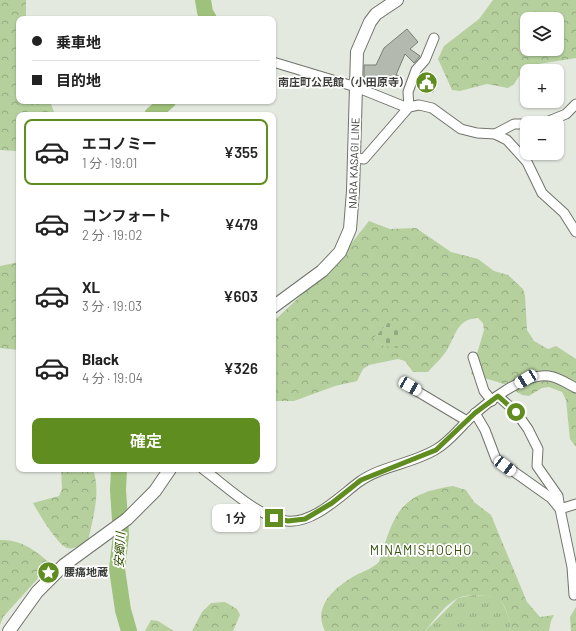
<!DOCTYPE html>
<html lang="ja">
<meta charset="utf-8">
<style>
:root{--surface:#fff;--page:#f2f2f2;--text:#222;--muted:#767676;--line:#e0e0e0;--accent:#5f8d20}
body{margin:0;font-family:Barlow,"Noto Sans JP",sans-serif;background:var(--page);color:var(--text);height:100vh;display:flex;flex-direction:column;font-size:15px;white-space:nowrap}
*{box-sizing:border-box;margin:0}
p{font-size:13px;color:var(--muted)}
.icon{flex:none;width:22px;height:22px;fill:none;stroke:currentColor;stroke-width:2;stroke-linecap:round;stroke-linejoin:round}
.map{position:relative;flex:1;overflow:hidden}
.drawer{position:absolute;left:16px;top:112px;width:260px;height:360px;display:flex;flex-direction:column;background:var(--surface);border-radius:8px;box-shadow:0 1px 3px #0004}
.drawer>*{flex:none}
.hud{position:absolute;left:16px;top:16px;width:260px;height:88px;border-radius:8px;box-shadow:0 1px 3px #0004;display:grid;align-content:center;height:88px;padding:0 16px;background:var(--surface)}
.tools{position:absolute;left:520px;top:12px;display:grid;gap:8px}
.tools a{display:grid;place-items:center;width:44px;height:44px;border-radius:8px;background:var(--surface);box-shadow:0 1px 3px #0004;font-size:20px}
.end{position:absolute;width:18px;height:18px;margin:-9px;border:5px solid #5f8d20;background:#fff;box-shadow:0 0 0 2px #fff}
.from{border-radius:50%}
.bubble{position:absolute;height:28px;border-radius:8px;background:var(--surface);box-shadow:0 1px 3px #0004;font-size:13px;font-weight:600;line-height:28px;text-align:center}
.car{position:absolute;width:12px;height:24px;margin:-12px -6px;border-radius:5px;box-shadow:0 0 3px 1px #0007;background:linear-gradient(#fff 24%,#345 0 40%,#fff 0 76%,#345 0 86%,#fff 0)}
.hud b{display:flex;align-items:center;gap:14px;height:38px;font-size:15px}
.hud b+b{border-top:1px solid var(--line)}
.hud i{width:10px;height:10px;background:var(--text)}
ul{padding:7px 0 0;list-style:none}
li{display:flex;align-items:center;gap:12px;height:66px;margin:0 8px 6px;padding:0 8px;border:2px solid transparent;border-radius:8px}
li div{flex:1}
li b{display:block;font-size:15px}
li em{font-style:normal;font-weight:600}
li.active{border-color:var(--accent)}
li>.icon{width:36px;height:36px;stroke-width:1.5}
.primary-button{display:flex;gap:8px;margin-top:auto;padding:8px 16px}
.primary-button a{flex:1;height:46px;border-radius:8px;background:var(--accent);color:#fff;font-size:16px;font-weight:600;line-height:46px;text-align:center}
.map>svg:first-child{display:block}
.grass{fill:url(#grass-tufts)}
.forest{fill:url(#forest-crowns);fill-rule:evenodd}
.cemetery{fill:url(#cemetery-stones)}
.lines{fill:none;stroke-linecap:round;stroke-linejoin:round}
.river{stroke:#9ec17b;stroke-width:16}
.building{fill:#b4b9b0;stroke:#7a7e76}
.minor-casing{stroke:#70746c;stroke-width:11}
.major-casing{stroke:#70746c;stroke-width:14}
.minor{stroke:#fff;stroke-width:9}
.major{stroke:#fff;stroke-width:12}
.route{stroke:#5f8d20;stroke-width:5}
.labels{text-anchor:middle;stroke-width:3.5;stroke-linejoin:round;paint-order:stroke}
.poi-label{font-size:11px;font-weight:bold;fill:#3c3e3a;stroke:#fff;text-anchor:end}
.street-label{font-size:11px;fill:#3c3e3a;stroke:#fff}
.water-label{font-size:12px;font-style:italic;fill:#304e00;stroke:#fff}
.quarter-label{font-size:13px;letter-spacing:1px;fill:#34510a;stroke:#fff}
</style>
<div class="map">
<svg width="576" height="631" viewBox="0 0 576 631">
<defs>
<pattern id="grass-tufts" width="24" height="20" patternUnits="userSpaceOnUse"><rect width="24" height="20" fill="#b5cf9d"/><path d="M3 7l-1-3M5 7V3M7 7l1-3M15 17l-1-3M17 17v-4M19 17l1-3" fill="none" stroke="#94a981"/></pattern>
<pattern id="forest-crowns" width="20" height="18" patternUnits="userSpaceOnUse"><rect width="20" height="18" fill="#b5cf9d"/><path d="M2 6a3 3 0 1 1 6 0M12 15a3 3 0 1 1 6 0" fill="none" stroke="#94a981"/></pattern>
<pattern id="cemetery-stones" width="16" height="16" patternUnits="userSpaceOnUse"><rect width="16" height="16" fill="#b5cf9d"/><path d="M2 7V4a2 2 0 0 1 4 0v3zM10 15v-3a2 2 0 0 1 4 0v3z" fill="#94a981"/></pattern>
</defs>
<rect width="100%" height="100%" fill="#e4e9e0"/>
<path class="grass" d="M473,595C502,596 502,598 511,625L509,631H425L458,598Z"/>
<g class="forest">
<polygon points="0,0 26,0 26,19 19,19 19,101 50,101 55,115 19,115 19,155 16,151 0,150"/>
<path d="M493,0H576V58L526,66L514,84L508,88L487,84L460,91L452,90L438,59L444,46L479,19ZM527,19H557V49H527Z"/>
<path d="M369,221L390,229L416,228L451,252L478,259L494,271L508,275L523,289L525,295L527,330L534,341L548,349L556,346L576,359V447L570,439L566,400L562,392L549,387L542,388L529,396L522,395L504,384L471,374L484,330L483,323L478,318C457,319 456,335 447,350C442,358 434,365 428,372H413L405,361L398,359L369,365L363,369L357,381L335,386L294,401H273V322L339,259ZM388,323L385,346L372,340Z"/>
<polygon points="19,262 19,350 0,348 0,266"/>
<path d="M61,469H93C101,492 93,518 88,541C82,544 74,550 67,548C57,544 39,514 33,503L59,496L62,489Z"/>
<path d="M453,486L466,490L474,502L491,515L527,602L540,617L554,615L551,621L549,631H509L511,625C504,603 504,597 479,595C473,595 464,595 458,598C445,605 434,620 425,631H325C313,608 332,590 351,578C360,572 371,570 379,562C394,515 398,494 453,486Z"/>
<path d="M0,540C21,539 36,551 51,564L3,617L0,625Z"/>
<polygon points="225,602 237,609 240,615 233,631 192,631 202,612 211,603"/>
<polygon points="576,607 576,631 571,631 570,617"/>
<polygon points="151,620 158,621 174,631 145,631"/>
</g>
<polygon class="cemetery" points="388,323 400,326 399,348 385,346 372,340"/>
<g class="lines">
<g class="river">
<polyline points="203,0 205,12 209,19"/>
<polyline points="152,115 168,101"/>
<polyline points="119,469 118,490 121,535 117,569 123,610 129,631"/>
</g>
</g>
<g class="building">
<polygon points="407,29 418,42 410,49 420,56 414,63 405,54 396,75 402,76 399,84 386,79 386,77 364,77 364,65 376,65 384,48"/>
<polygon points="421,74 433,77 433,80 437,81 433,92 422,89 423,86 417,84"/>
</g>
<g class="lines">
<defs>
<g id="minor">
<polyline points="273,62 356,87 403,106 409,107 419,105 432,108 461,129 477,133 495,134 507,140 527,162 542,193 564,213 576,232"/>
<polyline points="544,123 566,114 576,104"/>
<polyline points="495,134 514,124 527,124"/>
<polyline points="354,158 364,159 409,107 408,92 416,70 425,60 434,38"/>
<polyline points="473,357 484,391 492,401"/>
<polyline points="410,387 467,421"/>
<polyline points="498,396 516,412 528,429 538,449 537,466 558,496 560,509 576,504"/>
<polyline points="475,413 485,430 496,459 551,498 560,509 572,567 574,595"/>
<path d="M203,469C225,485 259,518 287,521C313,524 340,496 359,482C381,466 411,464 435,450C448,443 458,430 468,420C485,404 524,372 549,376C558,377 568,384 576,388"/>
</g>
<g id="major">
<polyline points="273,307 322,271 340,252 350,229 353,191 357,52 370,22 376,14 397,0"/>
<polyline points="9,631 37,592 64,565 127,519 155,491 170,469"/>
</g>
</defs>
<use href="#minor" class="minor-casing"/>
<use href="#major" class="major-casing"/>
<use href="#minor" class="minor"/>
<use href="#major" class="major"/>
</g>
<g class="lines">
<polyline class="route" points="274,518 288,521 305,519 332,503 361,480 436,450 475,413 498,396 516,412"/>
</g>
<defs>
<symbol id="civic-disc" viewBox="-11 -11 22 22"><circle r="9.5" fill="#5f8d20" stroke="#fff"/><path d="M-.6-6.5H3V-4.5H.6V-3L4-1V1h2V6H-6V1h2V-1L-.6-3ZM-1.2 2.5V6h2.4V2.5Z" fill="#fff"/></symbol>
<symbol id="sight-disc" viewBox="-11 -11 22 22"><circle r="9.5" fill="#5f8d20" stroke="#fff"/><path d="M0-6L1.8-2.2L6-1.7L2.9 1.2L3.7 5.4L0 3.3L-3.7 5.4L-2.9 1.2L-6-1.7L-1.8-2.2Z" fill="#fff"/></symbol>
</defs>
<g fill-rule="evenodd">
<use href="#civic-disc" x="414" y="70" width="25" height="25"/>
<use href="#sight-disc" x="36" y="560" width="25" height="25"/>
</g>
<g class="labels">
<g class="poi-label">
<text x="410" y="86">南庄町公民館（小田原寺）</text>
<text x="64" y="576" text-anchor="start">腰痛地蔵</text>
</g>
<g class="street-label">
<text transform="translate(354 163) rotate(-88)" y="4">NARA KASAGI LINE</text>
</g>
<g class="water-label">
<text transform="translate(120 550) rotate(-87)" y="4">安郷川</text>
</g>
<g class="quarter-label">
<text x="421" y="555">MINAMISHOCHO</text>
</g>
</g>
</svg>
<div class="tools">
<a><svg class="icon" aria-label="layers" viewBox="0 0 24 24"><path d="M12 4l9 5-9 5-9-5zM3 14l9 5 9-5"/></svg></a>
<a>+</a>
<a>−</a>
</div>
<i class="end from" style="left:516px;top:412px"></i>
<i class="end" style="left:274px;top:518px"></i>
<div class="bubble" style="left:212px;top:504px;width:48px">1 分</div>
<i class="car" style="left:526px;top:379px;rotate:239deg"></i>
<i class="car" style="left:410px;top:386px;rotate:120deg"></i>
<i class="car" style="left:505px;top:466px;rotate:127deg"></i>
<div class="hud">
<b><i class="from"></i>乗車地</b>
<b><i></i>目的地</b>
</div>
<section class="drawer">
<ul>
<li class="active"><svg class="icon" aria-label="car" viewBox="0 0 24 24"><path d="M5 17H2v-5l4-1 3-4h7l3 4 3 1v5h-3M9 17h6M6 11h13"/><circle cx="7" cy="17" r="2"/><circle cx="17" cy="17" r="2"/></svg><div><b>エコノミー</b><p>1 分 · 19:01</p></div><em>¥355</em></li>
<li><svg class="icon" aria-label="car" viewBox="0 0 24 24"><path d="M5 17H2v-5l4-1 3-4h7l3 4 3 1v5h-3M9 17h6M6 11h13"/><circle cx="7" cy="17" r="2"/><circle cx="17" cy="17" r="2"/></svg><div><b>コンフォート</b><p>2 分 · 19:02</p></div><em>¥479</em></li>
<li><svg class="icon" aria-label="car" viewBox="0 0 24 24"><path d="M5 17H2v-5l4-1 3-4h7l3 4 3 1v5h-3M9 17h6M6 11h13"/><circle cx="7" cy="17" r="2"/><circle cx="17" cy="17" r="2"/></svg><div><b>XL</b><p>3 分 · 19:03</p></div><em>¥603</em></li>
<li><svg class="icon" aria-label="car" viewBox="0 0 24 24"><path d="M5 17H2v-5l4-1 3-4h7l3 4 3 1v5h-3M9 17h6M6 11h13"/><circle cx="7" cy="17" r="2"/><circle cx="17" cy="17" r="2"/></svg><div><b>Black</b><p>4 分 · 19:04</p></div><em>¥326</em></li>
</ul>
<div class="primary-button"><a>確定</a></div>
</section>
</div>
